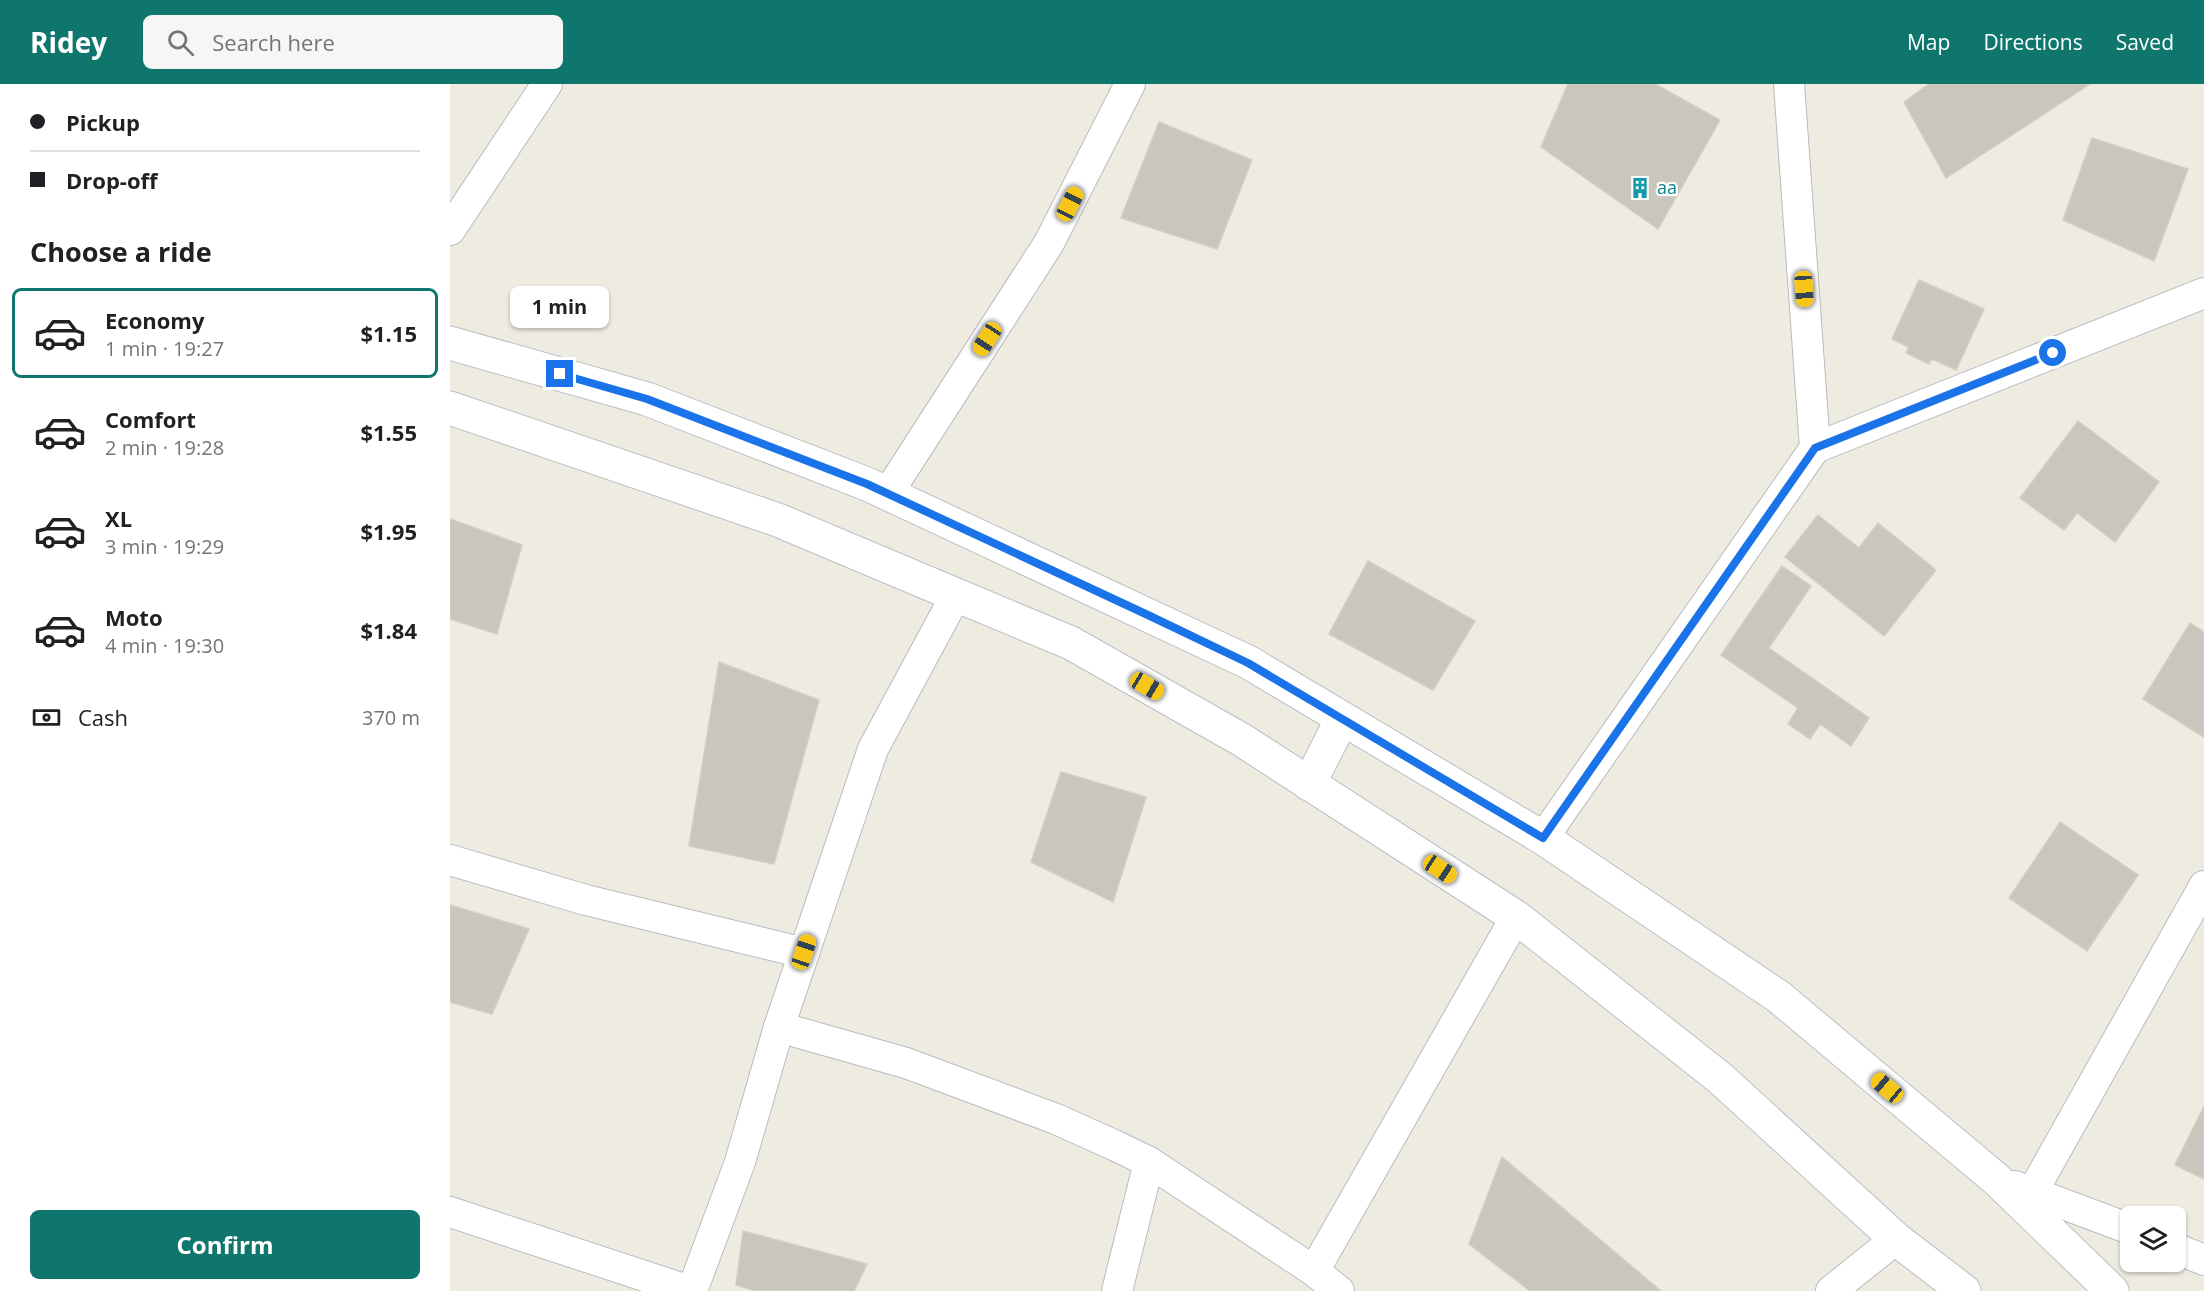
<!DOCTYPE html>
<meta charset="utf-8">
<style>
:root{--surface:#fff;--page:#f6f6f6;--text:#202124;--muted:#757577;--line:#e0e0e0;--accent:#0f766e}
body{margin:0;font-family:"Open Sans",sans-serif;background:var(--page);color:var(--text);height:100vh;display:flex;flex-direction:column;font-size:22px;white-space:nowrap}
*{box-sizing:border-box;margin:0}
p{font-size:20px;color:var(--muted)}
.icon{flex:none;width:33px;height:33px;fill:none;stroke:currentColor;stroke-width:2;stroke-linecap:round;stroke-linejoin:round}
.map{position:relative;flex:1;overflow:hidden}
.details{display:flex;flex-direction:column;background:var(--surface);width:450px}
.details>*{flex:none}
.guide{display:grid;align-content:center;height:132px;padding:0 30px;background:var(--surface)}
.controls{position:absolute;left:1670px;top:1122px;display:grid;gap:12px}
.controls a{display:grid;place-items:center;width:66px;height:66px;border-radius:9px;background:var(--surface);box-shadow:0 2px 4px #0004;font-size:30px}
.end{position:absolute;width:27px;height:27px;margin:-14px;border:8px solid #1a73e8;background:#fff;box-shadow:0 0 0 3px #fff}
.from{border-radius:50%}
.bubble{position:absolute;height:42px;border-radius:9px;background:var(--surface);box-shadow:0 2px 4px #0004;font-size:20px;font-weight:700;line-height:42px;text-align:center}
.car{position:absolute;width:18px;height:36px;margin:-18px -9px;border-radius:8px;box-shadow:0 0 4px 2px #0007;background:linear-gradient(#f5c518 24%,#345 0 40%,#f5c518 0 76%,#345 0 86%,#f5c518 0)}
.guide b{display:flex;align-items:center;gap:21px;height:57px;font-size:22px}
.guide b+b{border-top:2px solid var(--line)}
.guide i{width:15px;height:15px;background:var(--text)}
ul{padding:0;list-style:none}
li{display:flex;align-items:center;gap:18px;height:90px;margin:0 12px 9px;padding:0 18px;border:3px solid transparent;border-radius:9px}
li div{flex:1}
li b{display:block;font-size:22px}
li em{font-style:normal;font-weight:700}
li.selected{border-color:var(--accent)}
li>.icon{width:54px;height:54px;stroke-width:1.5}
h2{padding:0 30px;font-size:27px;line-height:72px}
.pay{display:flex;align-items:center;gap:15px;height:66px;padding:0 30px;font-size:22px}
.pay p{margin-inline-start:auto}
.primary-button{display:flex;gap:12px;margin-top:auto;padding:12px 30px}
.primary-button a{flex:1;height:69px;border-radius:9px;background:var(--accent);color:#fff;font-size:24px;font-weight:700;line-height:69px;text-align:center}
header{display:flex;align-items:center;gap:36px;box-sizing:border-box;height:84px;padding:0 30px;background:var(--accent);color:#fff}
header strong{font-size:28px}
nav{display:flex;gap:33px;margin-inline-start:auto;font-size:21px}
.search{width:420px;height:54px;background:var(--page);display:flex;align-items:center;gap:15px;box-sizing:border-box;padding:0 21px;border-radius:9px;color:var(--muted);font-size:22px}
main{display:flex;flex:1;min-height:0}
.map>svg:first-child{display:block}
.building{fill:#c9c6bd;stroke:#d3cebe;stroke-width:1.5}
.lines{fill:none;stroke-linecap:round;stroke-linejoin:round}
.minor-casing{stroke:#b9bbc1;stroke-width:32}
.secondary-casing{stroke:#bbbec6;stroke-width:35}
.minor{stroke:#fff;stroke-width:30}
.secondary{stroke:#fff;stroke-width:33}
.route{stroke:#1a73e8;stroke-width:8}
.labels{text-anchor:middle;stroke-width:4.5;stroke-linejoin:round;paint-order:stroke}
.culture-label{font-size:18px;fill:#0d838f;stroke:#fff;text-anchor:start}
</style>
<header>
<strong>Ridey</strong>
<div class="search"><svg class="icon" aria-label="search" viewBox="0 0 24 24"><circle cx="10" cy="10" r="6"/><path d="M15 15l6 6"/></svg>Search here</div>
<nav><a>Map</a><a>Directions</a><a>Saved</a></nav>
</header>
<main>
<section class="details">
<div class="guide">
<b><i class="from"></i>Pickup</b>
<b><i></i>Drop-off</b>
</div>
<h2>Choose a ride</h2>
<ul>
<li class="selected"><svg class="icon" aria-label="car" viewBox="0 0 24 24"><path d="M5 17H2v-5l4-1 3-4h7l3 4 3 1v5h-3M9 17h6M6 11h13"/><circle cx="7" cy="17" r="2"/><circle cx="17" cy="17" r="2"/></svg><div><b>Economy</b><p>1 min · 19:27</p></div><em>$1.15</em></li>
<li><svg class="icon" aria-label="car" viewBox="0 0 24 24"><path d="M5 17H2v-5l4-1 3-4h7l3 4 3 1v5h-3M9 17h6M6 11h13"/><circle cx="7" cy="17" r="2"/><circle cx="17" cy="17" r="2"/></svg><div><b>Comfort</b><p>2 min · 19:28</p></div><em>$1.55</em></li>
<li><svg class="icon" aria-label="car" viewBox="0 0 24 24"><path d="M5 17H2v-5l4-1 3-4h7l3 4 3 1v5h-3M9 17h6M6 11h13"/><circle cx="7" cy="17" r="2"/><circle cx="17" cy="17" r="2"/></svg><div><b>XL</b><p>3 min · 19:29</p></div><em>$1.95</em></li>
<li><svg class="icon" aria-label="car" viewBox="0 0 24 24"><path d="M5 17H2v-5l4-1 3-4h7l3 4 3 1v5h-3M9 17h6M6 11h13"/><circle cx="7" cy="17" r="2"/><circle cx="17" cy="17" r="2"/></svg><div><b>Moto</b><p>4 min · 19:30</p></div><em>$1.84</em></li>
</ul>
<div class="pay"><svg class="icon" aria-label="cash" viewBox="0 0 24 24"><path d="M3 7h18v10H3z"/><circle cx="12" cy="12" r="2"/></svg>Cash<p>370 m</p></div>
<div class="primary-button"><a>Confirm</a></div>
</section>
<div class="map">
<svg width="1754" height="1207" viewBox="0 0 1754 1207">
<rect width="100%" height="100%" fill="#eeece0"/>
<g class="building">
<polygon points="1118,0 1205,0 1270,36 1208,145 1091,63"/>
<polygon points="1479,0 1640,0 1496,94 1454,18"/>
<polygon points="709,38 802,76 767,165 671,134"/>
<polygon points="1642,54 1738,85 1704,177 1613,136"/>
<polygon points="1469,196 1534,225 1506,286 1482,275 1479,280 1456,269 1459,263 1442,255"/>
<polygon points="1628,337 1709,398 1665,458 1627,429 1614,446 1570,414"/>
<polygon points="1368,431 1409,464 1428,439 1486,486 1434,552 1335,473"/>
<polygon points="0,435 72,461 47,550 0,535"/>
<polygon points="918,477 1025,537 983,606 879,550"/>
<polygon points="1332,482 1361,502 1319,564 1419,634 1401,662 1370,640 1360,655 1338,640 1348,624 1271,571"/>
<polygon points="1740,539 1754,548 1754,653 1693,615"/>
<polygon points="269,578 369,616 324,780 239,762"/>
<polygon points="611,688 696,713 663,818 581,778"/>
<polygon points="1610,738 1688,791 1637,867 1559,814"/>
<polygon points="0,821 79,845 42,930 0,918"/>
<polygon points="1754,1022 1754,1095 1725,1081"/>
<polygon points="1052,1073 1211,1207 1080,1207 1019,1160"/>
<polygon points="293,1147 417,1180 404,1207 306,1207 286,1201"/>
</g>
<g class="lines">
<defs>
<g id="minor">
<polyline points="1339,0 1365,364"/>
<polyline points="0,146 97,0"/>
<polyline points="438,409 599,159 680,0"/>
<polyline points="1093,754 1365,364 1754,209"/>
<polyline points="0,776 136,816 354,869"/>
<polyline points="329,943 456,979 606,1035 664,1061 699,1078 864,1187 889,1207"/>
<polyline points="1565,1102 1680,1145"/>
<polyline points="1582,1109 1754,802"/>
<polyline points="0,1128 240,1207"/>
<polyline points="1725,1164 1754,1176"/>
<polyline points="864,1187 1066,833"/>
<polyline points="242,1207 290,1078 329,943 423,665 506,511"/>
<polyline points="667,1207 699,1078"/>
<polyline points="1381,1207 1446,1155"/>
</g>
<g id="secondary">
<polyline points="0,259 197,315 417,400 798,578 1093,754 1329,913 1546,1095 1662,1207"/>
<polyline points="0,324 328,436 506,511 621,559 792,656 1066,833 1270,994 1446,1155 1514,1207"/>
<polyline points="859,700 892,635"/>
</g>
</defs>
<use href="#minor" class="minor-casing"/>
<use href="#secondary" class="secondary-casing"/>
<use href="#minor" class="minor"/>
<use href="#secondary" class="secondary"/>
</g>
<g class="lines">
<polyline class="route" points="110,290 197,315 417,400 700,532 798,579 1093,754 1365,364 1603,269"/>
</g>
<defs>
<symbol id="building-bare" viewBox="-9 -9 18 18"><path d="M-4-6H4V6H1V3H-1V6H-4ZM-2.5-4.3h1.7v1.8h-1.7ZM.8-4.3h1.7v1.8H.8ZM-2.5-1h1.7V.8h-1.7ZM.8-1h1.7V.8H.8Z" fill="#0f9aa8" stroke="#fff" stroke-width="2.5" paint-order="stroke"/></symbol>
</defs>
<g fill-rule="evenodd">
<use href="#building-bare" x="1175" y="89" width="30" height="30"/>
</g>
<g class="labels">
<g class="culture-label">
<text x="1207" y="110">aa</text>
</g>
</g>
</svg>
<div class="controls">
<a><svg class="icon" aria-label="layers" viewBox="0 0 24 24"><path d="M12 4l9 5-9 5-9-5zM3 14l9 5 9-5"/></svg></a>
</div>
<i class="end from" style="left:1603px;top:269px"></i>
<i class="end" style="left:110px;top:290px"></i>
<div class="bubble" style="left:60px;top:202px;width:99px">1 min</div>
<i class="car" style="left:620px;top:120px;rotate:27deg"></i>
<i class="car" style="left:1354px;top:205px;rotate:176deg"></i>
<i class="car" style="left:537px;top:255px;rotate:213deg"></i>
<i class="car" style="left:697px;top:602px;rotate:120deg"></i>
<i class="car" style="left:990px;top:785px;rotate:123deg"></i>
<i class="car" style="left:354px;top:868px;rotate:19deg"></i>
<i class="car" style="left:1437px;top:1004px;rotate:310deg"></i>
</div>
</main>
